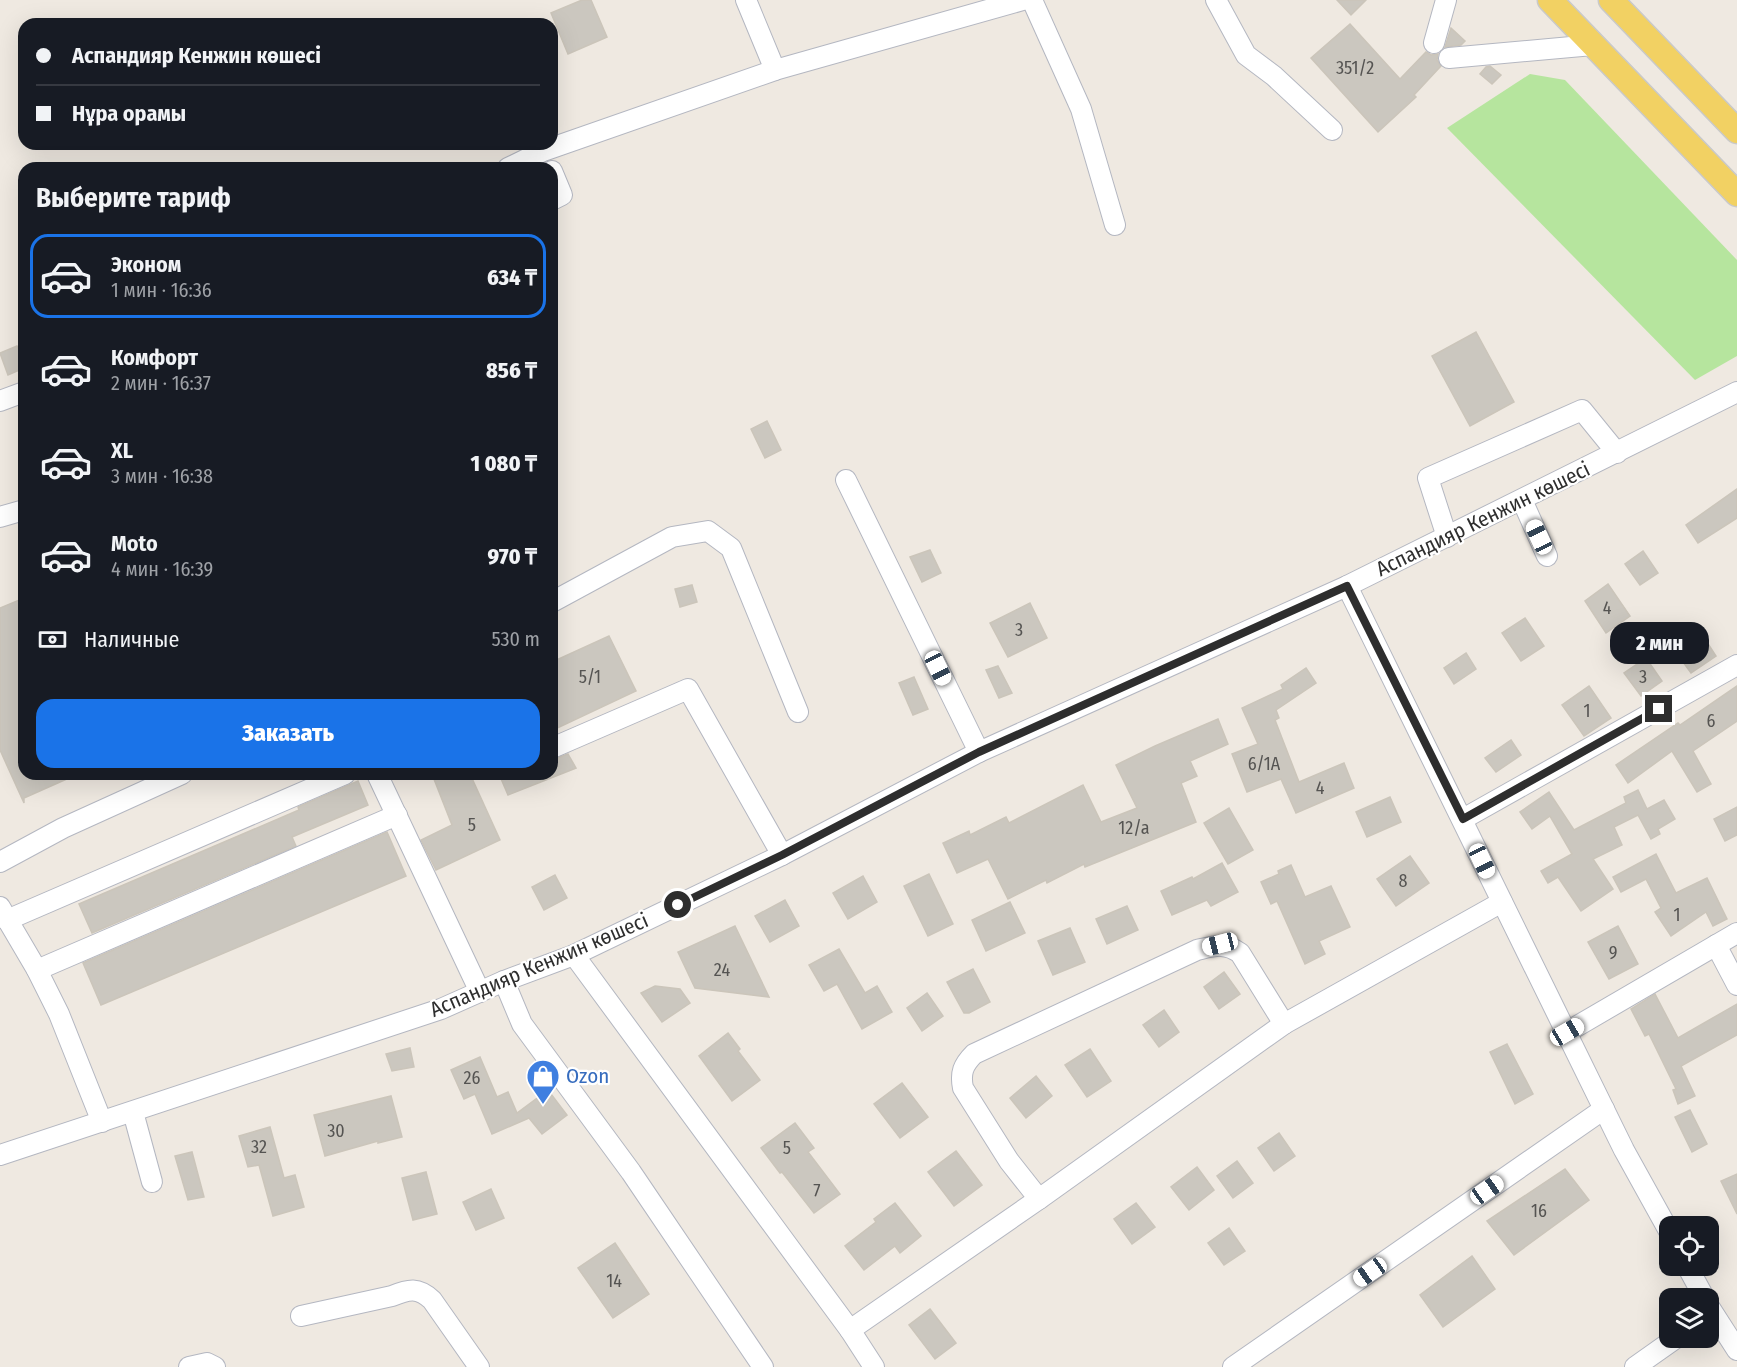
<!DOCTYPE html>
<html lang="ru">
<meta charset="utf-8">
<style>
:root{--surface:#171b24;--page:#242831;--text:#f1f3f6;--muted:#9ea1a6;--line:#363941;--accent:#1a73e8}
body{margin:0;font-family:"Fira Sans Condensed",sans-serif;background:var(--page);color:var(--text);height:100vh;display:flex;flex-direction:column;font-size:22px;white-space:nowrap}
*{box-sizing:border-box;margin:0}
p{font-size:20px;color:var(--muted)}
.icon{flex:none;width:33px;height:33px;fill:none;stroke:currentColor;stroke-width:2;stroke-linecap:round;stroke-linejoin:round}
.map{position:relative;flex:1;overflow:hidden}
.side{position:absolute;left:18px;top:162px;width:540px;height:618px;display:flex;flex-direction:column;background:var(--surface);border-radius:18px;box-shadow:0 6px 24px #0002}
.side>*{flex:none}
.top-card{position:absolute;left:18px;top:18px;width:540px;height:132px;border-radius:18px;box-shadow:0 6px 24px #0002;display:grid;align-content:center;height:132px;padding:0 18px;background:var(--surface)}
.tools{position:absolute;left:1659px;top:1216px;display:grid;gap:12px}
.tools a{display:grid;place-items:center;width:60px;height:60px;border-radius:12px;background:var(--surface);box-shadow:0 6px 24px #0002;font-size:30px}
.end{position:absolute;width:27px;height:27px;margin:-14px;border:8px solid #2e2e2e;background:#fff;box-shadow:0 0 0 3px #fff}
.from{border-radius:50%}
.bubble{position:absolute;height:42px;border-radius:18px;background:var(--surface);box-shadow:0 6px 24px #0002;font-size:20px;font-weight:800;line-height:42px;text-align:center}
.car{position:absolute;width:18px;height:36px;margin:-18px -9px;border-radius:8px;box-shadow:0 0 4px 2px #0007;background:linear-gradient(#fff 24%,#345 0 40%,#fff 0 76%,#345 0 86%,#fff 0)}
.top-card b{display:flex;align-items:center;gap:21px;height:57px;font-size:22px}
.top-card b+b{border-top:2px solid var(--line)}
.top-card i{width:15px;height:15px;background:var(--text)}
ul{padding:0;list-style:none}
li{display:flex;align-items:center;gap:18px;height:84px;margin:0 12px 9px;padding:0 6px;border:3px solid transparent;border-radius:18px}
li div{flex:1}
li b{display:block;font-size:22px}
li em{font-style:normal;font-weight:800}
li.current{border-color:var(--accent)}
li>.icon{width:54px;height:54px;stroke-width:1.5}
h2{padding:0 18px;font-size:27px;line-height:72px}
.pay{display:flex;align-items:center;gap:15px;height:66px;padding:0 18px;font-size:22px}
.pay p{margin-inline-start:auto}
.primary-button{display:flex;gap:12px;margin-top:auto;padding:12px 18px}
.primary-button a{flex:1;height:69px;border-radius:18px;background:var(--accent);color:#fff;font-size:24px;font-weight:800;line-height:69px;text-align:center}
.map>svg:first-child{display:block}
.green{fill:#b6e59e}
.building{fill:#cbc7bf;stroke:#cbc5ba;stroke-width:1.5}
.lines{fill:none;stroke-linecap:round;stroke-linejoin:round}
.minor-casing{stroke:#b4b7c1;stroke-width:22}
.major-casing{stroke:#c9c9c9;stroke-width:27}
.minor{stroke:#fff;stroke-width:20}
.major{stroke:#f2d163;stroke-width:24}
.route{stroke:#2e2e2e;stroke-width:8}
.labels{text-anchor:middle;stroke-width:4.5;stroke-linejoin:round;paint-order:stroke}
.number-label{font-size:18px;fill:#555452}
.street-label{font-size:21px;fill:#2e2e2e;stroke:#fff}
.shop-label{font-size:21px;fill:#366cbe;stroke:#fff;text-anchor:start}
</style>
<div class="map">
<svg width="1737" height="1367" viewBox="0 0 1737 1367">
<rect width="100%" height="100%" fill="#efe9e1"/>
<polygon class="green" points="1530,74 1565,80 1737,260 1737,356 1695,380 1447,128"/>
<g class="building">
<polygon points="582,0 591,0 607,37 568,54 551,13"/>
<polygon points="1337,0 1366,0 1351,15"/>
<polygon points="1350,24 1400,79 1426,52 1431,55 1438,54 1437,60 1441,66 1414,95 1416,97 1378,132 1311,58"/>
<polygon points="1451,28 1465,41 1461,45 1445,47"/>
<polygon points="1490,66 1501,75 1492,84 1480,74 1486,67"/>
<polygon points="1476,332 1514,402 1470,426 1432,356"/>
<polygon points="17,346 24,361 24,368 8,375 0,353"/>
<polygon points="767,421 781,450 765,458 751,429"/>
<polygon points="1737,489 1737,518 1698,543 1686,525"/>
<polygon points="930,550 941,573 922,582 910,557"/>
<polygon points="1643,551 1658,573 1640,585 1625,564"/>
<polygon points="1608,584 1630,616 1606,633 1585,601"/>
<polygon points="692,585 697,602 680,607 675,589"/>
<polygon points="24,598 24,774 78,774 24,798 24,803 0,750 0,608"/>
<polygon points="1030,603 1047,638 1008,657 990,623"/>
<polygon points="1525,618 1544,646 1521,661 1502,633"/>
<polygon points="1701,633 1716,656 1691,673 1675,651"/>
<polygon points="609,636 636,691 555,729 557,733 552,735 552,662"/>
<polygon points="1466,653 1476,669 1454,684 1444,668"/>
<polygon points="1646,658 1662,681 1641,696 1624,673"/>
<polygon points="998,666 1012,693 999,698 986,670"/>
<polygon points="1306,668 1316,683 1276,710 1279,718 1275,720 1299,782 1344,763 1354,788 1296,813 1281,779 1247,792 1232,754 1258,744 1242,708 1283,689 1281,685"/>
<polygon points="914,677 928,709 913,715 899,683"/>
<polygon points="1589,686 1611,718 1584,736 1562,705"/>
<polygon points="1737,686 1737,721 1693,751 1711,784 1697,792 1672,751 1628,783 1616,765 1678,723 1680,725"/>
<polygon points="1218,719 1228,744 1190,761 1197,776 1181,783 1196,822 1085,867 1084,864 1047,883 1046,880 1008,899 988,859 957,873 943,843 969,831 970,835 1006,817 1009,823 1083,785 1101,822 1137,808 1116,765 1155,746"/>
<polygon points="1511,740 1521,755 1496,772 1485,758"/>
<polygon points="568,754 576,768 508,795 499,774 552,774 552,760"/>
<polygon points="432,774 470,774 500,840 436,870 421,840 452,825"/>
<polygon points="358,781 368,805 292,837 296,846 92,933 79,904 299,810 298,807"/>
<polygon points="1638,790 1647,809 1664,800 1675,819 1658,829 1660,834 1651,839 1638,815 1614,827 1622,845 1593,859 1613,889 1581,911 1558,877 1548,883 1541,871 1572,854 1550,816 1532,829 1520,812 1549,792 1574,830 1626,803 1624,797"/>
<polygon points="1390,797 1401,822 1367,837 1356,812"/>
<polygon points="1737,807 1737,835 1725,841 1714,819"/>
<polygon points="1229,808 1253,850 1228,864 1204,823"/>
<polygon points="387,832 406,876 101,1005 83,963"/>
<polygon points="1656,854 1676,893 1707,878 1727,919 1713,926 1706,912 1671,936 1655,912 1661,908 1646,879 1621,892 1613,877"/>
<polygon points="1410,856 1429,883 1396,906 1377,879"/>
<polygon points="1222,863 1238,892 1211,906 1207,900 1172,915 1161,891 1192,877 1193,879"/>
<polygon points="1291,865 1305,897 1331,886 1350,927 1319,941 1325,954 1305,964 1277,901 1271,904 1261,882 1279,874 1278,871"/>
<polygon points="929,874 953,924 928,936 904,886"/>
<polygon points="555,875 567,898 544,910 532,887"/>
<polygon points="863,876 877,902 848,919 833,893"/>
<polygon points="785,900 799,926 770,942 755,916"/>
<polygon points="1010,902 1025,933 986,951 972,920"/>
<polygon points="1127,906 1138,930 1107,944 1096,919"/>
<polygon points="735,926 769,997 695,988 678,952"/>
<polygon points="1618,926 1638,964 1609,979 1588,942"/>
<polygon points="1070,928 1085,962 1053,975 1038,941"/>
<polygon points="839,949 865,993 877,986 892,1012 862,1029 837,984 824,991 809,965"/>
<polygon points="973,969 990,1002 969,1013 964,1013 947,982"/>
<polygon points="1224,972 1240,994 1219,1009 1204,987"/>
<polygon points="655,986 680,989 690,1003 662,1022 641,993"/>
<polygon points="927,993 943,1016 922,1031 907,1008"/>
<polygon points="1655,994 1678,1038 1737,1004 1737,1035 1681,1066 1695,1096 1678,1104 1673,1090 1676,1089 1649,1034 1645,1036 1631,1009"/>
<polygon points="1164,1010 1179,1032 1159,1047 1143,1025"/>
<polygon points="728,1033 740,1049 738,1051 760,1080 732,1101 699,1056"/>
<polygon points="1507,1044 1533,1094 1515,1104 1490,1052"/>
<polygon points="410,1048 414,1067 392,1071 386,1054"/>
<polygon points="1090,1049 1111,1081 1087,1097 1065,1065"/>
<polygon points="480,1057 497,1097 508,1092 517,1113 548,1090 567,1115 542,1134 529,1118 492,1134 475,1094 464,1099 451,1070"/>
<polygon points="1036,1076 1052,1096 1026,1118 1010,1098"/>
<polygon points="902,1083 928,1117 900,1138 874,1104"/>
<polygon points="391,1096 402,1137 378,1143 378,1141 325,1156 314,1115"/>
<polygon points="1690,1110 1707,1144 1692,1152 1675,1117"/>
<polygon points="795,1123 814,1148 808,1152 840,1194 814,1213 782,1172 780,1173 761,1148"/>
<polygon points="270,1127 284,1178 295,1175 304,1207 273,1216 259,1165 248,1167 239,1136"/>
<polygon points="1279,1133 1295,1156 1274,1171 1258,1148"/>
<polygon points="956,1151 982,1185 954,1206 928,1172"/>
<polygon points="192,1152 204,1197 188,1200 175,1156"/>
<polygon points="1237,1161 1253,1183 1233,1198 1217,1176"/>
<polygon points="1197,1167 1214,1190 1189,1210 1171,1187"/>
<polygon points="1565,1169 1589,1200 1514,1255 1487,1221"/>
<polygon points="426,1172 437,1214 413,1220 402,1178"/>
<polygon points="1737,1174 1737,1214 1721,1181"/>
<polygon points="491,1189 504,1218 476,1230 463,1202"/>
<polygon points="895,1203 921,1236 900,1253 895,1246 864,1270 845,1246 876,1222 874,1219"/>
<polygon points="1136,1203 1155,1227 1132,1244 1114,1219"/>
<polygon points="1229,1228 1245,1251 1224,1265 1208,1243"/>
<polygon points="615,1243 649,1294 613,1318 578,1268"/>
<polygon points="1472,1256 1495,1289 1443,1327 1420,1295"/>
<polygon points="930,1309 956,1343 935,1359 909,1325"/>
</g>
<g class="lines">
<defs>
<g id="minor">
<polyline points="746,0 775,70"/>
<polyline points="1032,0 1081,109 1115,225"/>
<polyline points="1216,0 1246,55 1274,76 1332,130"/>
<polyline points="1434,43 1446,0"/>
<polyline points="1449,58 1593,45"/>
<polyline points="508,168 543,151 775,70 1023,0"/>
<polyline points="552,171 562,195 552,200"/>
<polyline points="0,401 24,392"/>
<polyline points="846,480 979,752"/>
<polyline points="1522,500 1547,556"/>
<polyline points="0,517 24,510"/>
<polyline points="1447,537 1428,478 1582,410 1617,453"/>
<polyline points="1347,586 1624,1150 1670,1233"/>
<polyline points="552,602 672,537 708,531 731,548 798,712"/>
<polyline points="552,748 688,689 782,855"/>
<polyline points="377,774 480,992"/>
<polyline points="1463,819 1737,665"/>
<polyline points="0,862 63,828 182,774"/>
<polyline points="0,907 37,970 59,1014 102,1122"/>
<polyline points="7,920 345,774"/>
<polyline points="1716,945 1737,985"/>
<path d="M574,955L850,1330L1039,1199L1009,1161L963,1088C960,1073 963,1065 974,1054L1197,950C1214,946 1225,942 1240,953L1284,1024L1502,902"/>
<polyline points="37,970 397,815"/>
<polyline points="504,981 522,1024 631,1172 763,1367"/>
<polyline points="1567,1032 1737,933"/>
<polyline points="133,1112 152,1182"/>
<polyline points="0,1155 441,1009 504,981 574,955 782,855 979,752 1347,586 1737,392"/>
<polyline points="1039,1199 1284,1024"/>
<polyline points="1687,1266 1705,1299"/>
<polyline points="1708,1305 1737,1350"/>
<path d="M301,1316L392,1296C409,1289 418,1287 432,1300L479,1367"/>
<polyline points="850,1330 874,1367"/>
<polyline points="189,1367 207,1363 215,1367"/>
<polyline points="1233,1367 1604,1109"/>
<polyline points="1635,1367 1676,1338"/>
</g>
<g id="major">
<polyline points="1550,0 1737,194"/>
<polyline points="1611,0 1737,131"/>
</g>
</defs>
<use href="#minor" class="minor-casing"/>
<use href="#major" class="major-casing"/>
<use href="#minor" class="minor"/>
<use href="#major" class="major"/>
</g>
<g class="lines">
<polyline class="route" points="678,905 782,855 979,752 1347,586 1463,819 1659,709"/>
</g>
<defs>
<symbol id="shop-pin" viewBox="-11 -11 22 30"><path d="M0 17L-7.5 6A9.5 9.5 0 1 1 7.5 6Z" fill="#3f7fe0" stroke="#fff"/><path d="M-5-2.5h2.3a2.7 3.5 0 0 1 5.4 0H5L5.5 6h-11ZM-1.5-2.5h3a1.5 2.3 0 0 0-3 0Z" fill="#fff"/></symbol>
</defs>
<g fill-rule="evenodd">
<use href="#shop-pin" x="524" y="1057" width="38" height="52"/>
</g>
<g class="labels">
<g class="number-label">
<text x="1355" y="74">351/2</text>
<text x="1607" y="614">4</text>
<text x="1019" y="636">3</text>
<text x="590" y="683">5/1</text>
<text x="1643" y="683">3</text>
<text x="1587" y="717">1</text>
<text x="1711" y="727">6</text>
<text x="1264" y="770">6/1А</text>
<text x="1320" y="794">4</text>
<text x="472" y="831">5</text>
<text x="1134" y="834">12/а</text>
<text x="1403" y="887">8</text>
<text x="1677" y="921">1</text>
<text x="1613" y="959">9</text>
<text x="722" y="976">24</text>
<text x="472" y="1084">26</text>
<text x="336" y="1137">30</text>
<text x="259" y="1153">32</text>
<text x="787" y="1154">5</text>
<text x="817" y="1197">7</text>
<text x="1539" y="1217">16</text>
<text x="614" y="1287">14</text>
</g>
<g class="street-label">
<text transform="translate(1483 519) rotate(-26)" y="7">Аспандияр Кенжин көшесі</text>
<text transform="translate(539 965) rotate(-23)" y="7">Аспандияр Кенжин көшесі</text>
</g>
<g class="shop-label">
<text x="566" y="1083">Ozon</text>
</g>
</g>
</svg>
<div class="tools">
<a><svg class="icon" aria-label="locate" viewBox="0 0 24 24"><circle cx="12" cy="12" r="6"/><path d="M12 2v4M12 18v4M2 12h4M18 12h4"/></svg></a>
<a><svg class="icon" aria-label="layers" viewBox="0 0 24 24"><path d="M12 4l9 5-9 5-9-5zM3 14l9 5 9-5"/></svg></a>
</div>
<i class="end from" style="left:678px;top:905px"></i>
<i class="end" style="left:1659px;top:709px"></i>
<div class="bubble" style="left:1610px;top:622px;width:99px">2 мин</div>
<i class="car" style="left:1539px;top:537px;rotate:335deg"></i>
<i class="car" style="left:938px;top:668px;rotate:154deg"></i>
<i class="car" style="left:1482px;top:861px;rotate:155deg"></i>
<i class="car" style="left:1220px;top:944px;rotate:256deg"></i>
<i class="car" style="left:1567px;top:1032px;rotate:60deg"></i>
<i class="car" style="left:1487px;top:1190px;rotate:55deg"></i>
<i class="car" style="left:1370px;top:1272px;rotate:235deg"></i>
<div class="top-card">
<b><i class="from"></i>Аспандияр Кенжин көшесі</b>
<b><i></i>Нұра орамы</b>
</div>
<section class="side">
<h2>Выберите тариф</h2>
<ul>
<li class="current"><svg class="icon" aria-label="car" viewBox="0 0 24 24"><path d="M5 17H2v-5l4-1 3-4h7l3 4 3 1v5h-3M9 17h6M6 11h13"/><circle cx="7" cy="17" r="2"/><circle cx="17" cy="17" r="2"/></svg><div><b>Эконом</b><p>1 мин · 16:36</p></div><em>634 ₸</em></li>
<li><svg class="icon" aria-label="car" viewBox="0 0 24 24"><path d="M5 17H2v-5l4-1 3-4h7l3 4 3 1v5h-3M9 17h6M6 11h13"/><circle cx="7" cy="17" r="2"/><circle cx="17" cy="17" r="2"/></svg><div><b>Комфорт</b><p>2 мин · 16:37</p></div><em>856 ₸</em></li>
<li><svg class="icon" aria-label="car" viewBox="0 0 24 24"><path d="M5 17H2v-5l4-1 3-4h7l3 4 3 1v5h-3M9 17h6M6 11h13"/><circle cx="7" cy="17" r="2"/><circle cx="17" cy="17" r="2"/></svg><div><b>XL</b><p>3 мин · 16:38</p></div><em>1 080 ₸</em></li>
<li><svg class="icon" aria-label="car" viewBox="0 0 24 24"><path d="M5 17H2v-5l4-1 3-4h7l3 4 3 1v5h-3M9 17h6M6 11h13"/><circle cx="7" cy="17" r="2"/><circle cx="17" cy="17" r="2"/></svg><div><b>Moto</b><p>4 мин · 16:39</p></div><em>970 ₸</em></li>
</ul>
<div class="pay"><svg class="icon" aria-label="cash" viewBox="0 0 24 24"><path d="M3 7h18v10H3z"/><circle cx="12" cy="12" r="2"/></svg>Наличные<p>530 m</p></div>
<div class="primary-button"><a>Заказать</a></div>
</section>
</div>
